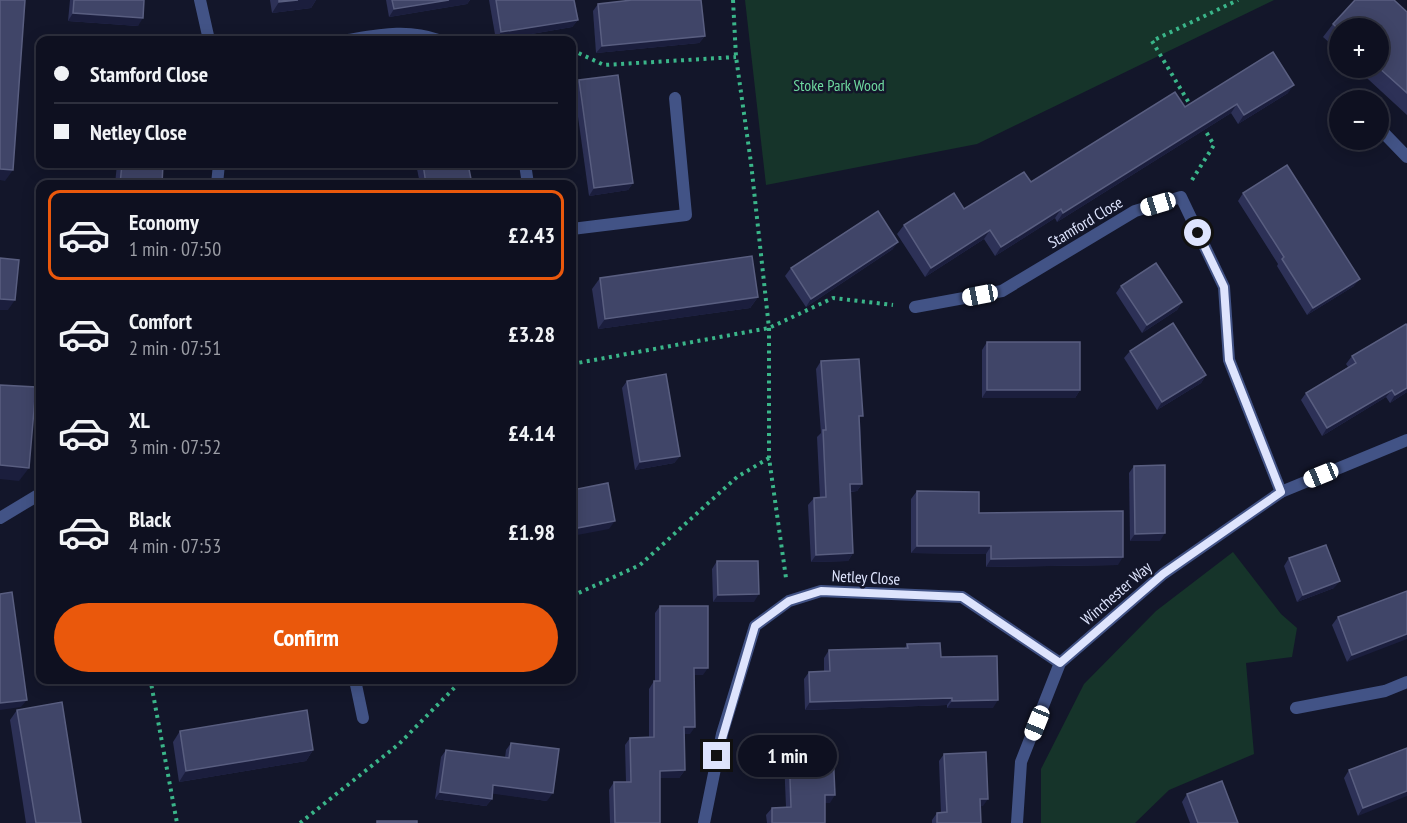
<!DOCTYPE html>
<meta charset="utf-8">
<style>
:root{--surface:#0e1020;--page:#171929;--text:#f1f3f6;--muted:#9b9da5;--line:#2e303e;--accent:#ea580c}
body{margin:0;font-family:"PT Sans Narrow",sans-serif;background:var(--page);color:var(--text);height:100vh;display:flex;flex-direction:column;font-size:22px;white-space:nowrap}
*{box-sizing:border-box;margin:0}
p{font-size:20px;color:var(--muted)}
.icon{flex:none;width:33px;height:33px;fill:none;stroke:currentColor;stroke-width:2;stroke-linecap:round;stroke-linejoin:round}
.map{position:relative;flex:1;overflow:hidden}
.sheet{position:absolute;left:36px;top:180px;width:540px;height:504px;display:flex;flex-direction:column;background:var(--surface);border-radius:12px;box-shadow:0 3px 15px #0003,0 0 0 2px var(--line)}
.sheet>*{flex:none}
.banner{position:absolute;left:36px;top:36px;width:540px;height:132px;border-radius:12px;box-shadow:0 3px 15px #0003,0 0 0 2px var(--line);display:grid;align-content:center;height:132px;padding:0 18px;background:var(--surface)}
.tools{position:absolute;left:1329px;top:18px;display:grid;gap:12px}
.tools a{display:grid;place-items:center;width:60px;height:60px;border-radius:50%;background:var(--surface);box-shadow:0 3px 15px #0003,0 0 0 2px var(--line);font-size:30px}
.end{position:absolute;width:27px;height:27px;margin:-14px;border:8px solid #dee4fd;background:#111;box-shadow:0 0 0 3px #111}
.from{border-radius:50%}
.bubble{position:absolute;height:42px;border-radius:21px;background:var(--surface);box-shadow:0 3px 15px #0003,0 0 0 2px var(--line);font-size:20px;font-weight:600;line-height:42px;text-align:center}
.car{position:absolute;width:18px;height:36px;margin:-18px -9px;border-radius:8px;box-shadow:0 0 4px 2px #0007;background:linear-gradient(#fff 24%,#345 0 40%,#fff 0 76%,#345 0 86%,#fff 0)}
.banner b{display:flex;align-items:center;gap:21px;height:57px;font-size:22px}
.banner b+b{border-top:2px solid var(--line)}
.banner i{width:15px;height:15px;background:var(--text)}
ul{padding:10px 0 0;list-style:none}
li{display:flex;align-items:center;gap:18px;height:90px;margin:0 12px 9px;padding:0 6px;border:3px solid transparent;border-radius:12px}
li div{flex:1}
li b{display:block;font-size:22px}
li em{font-style:normal;font-weight:600}
li.current{border-color:var(--accent)}
li>.icon{width:54px;height:54px;stroke-width:1.5}
.action{display:flex;gap:12px;margin-top:auto;padding:12px 18px}
.action a{flex:1;height:69px;border-radius:36px;background:var(--accent);color:#fff;font-size:24px;font-weight:600;line-height:69px;text-align:center}
.map>svg:first-child{display:block}
.green{fill:#16342a}
.lines{fill:none;stroke-linecap:round;stroke-linejoin:round}
.path{stroke:#3ab589;stroke-width:4;stroke-dasharray:3 4.5;stroke-linecap:butt}
.service{stroke:#425386;stroke-width:12}
.minor{stroke:#425386;stroke-width:12}
.tertiary{stroke:#425386;stroke-width:12}
.wall{fill:#2d3157}
.shaded-wall{fill:#1b1e3d}
.building{fill:#404568;stroke:#595e80;stroke-width:1.5}
.route{stroke:#dee4fd;stroke-width:8}
.labels{text-anchor:middle;stroke-width:5;stroke-linejoin:round;paint-order:stroke}
.park-label{font-size:16px;fill:#6ed99f;stroke:#13162a}
.street-label{font-size:16px;fill:#dee4fd;stroke:#13162a}
</style>
<div class="map">
<svg width="1407" height="823" viewBox="0 0 1407 823">
<rect width="100%" height="100%" fill="#13162a"/>
<g class="green">
<polygon points="745,0 1274,0 977,144 766,185"/>
<polygon points="1233,552 1281,614 1297,628 1292,657 1246,663 1254,754 1169,790 1135,823 1041,823 1041,769 1084,684 1156,611"/>
</g>
<g class="lines">
<g class="path">
<polyline points="733,0 736,57 751,163 769,328 769,458 786,578"/>
<polyline points="572,50 604,65 736,57"/>
<polyline points="1192,108 1152,41 1238,0"/>
<polyline points="1192,180 1214,145 1202,125"/>
<polyline points="572,364 769,328 833,298 893,305"/>
<polyline points="572,596 640,565 737,477 769,458"/>
<polyline points="155,680 151,683 177,823"/>
<polyline points="300,823 399,744 462,680"/>
</g>
<g class="service">
<polyline points="572,229 686,215 675,98"/>
<polyline points="355,680 363,718"/>
</g>
<g class="minor">
<path d="M348,40C379,35 408,29 438,40"/>
<polyline points="1350,98 1353,100"/>
<polyline points="1378,127 1407,157"/>
<polyline points="525,164 528,184"/>
<polyline points="915,307 1002,291 1135,211 1181,197 1224,287 1229,360 1281,492"/>
<polyline points="1296,708 1385,691 1407,682"/>
<polyline points="704,823 722,734 755,626 789,601 821,591 962,597 1060,663"/>
<polyline points="1017,823 1021,762 1060,663 1163,574 1281,492 1407,440"/>
</g>
<g class="tertiary">
<polyline points="200,0 209,40"/>
<polyline points="217,184 219,164"/>
<polyline points="0,518 40,494"/>
</g>
</g>
<g class="wall">
<polygon points="70,0 144,0 138,26 68,21"/>
<polygon points="270,0 316,0 311,8 272,13"/>
<polygon points="386,0 470,0 467,4 389,17"/>
<polygon points="489,0 574,0 578,20 572,27 496,40"/>
<polygon points="598,4 705,36 699,43 596,53 593,11"/>
<polygon points="1407,12 1407,115 1356,68 1378,68 1378,28 1340,28 1340,52 1323,37 1333,24"/>
<polygon points="579,80 633,183 628,190 589,196 574,88"/>
<polygon points="1288,93 1238,124 1231,113 1057,222 1055,218 995,256 984,239 925,277 897,234 904,225 964,209 1031,182 1185,107"/>
<polygon points="117,164 163,164 162,184 115,184"/>
<polygon points="416,164 468,164 472,184 420,184"/>
<polygon points="1243,193 1354,286 1307,315 1277,266 1278,264 1238,201"/>
<polygon points="893,249 806,307 785,276 791,268"/>
<polygon points="600,278 758,297 750,308 598,329 592,289"/>
<polygon points="1121,286 1182,302 1177,310 1142,333 1116,293"/>
<polygon points="1407,326 1407,392 1390,403 1386,397 1322,436 1301,400 1306,393 1348,367 1346,364 1352,356"/>
<polygon points="987,342 1080,390 1075,398 982,398 982,350"/>
<polygon points="1130,351 1206,375 1201,383 1157,410 1124,358"/>
<polygon points="821,361 860,421 862,484 857,491 851,492 853,553 848,561 811,562 808,505 814,498 820,498 817,437 821,433 816,369"/>
<polygon points="627,381 680,456 674,463 635,470 622,388"/>
<polygon points="1134,466 1160,541 1130,541 1129,473"/>
<polygon points="917,491 979,513 1118,565 986,567 986,554 911,553 911,499"/>
<polygon points="1289,558 1334,588 1297,602 1284,566"/>
<polygon points="717,561 754,602 713,602 712,569"/>
<polygon points="1407,591 1347,662 1332,625 1338,617"/>
<polygon points="660,606 703,675 694,675 690,734 684,734 685,770 679,778 660,778 660,823 610,823 609,790 614,782 626,782 625,745 630,738 649,737 649,689 654,681 655,681 655,613"/>
<polygon points="907,644 941,657 993,708 947,708 947,705 805,710 804,679 809,672 824,672 824,658 829,650 905,648"/>
<polygon points="17,710 81,823 26,823 10,720"/>
<polygon points="180,731 313,750 306,761 179,782 173,742"/>
<polygon points="511,743 547,801 492,793 492,799 486,806 435,799 441,757 446,750 505,758 506,750"/>
<polygon points="1407,748 1358,816 1344,778 1349,770"/>
<polygon points="789,751 830,803 825,803 825,823 767,823 766,815 772,808 786,807 784,759"/>
<polygon points="944,754 983,806 980,806 981,823 932,823 932,820 937,813 941,813 939,761"/>
<polygon points="1187,794 1238,823 1190,823 1182,802"/>
</g>
<g class="shaded-wall">
<polygon points="298,0 316,0 311,8 272,13 279,2"/>
<polygon points="449,0 470,0 467,4 389,17 394,9"/>
<polygon points="73,13 143,18 138,26 68,21"/>
<polygon points="578,20 572,27 496,40 501,32"/>
<polygon points="705,36 699,43 596,53 602,46"/>
<polygon points="1294,85 1288,93 1238,124 1244,115"/>
<polygon points="1237,104 1231,113 1057,222 1063,213"/>
<polygon points="0,169 13,170 5,181 0,180"/>
<polygon points="633,183 628,190 589,196 594,188"/>
<polygon points="1061,209 1055,218 995,256 1001,247"/>
<polygon points="990,230 984,239 925,277 931,268"/>
<polygon points="898,242 893,249 806,307 811,299"/>
<polygon points="1360,279 1354,286 1307,315 1313,308"/>
<polygon points="758,297 750,308 598,329 605,319"/>
<polygon points="0,299 15,300 8,310 0,310"/>
<polygon points="1182,302 1177,310 1142,333 1147,325"/>
<polygon points="1206,375 1201,383 1157,410 1162,402"/>
<polygon points="1407,388 1407,392 1390,403 1395,395"/>
<polygon points="987,390 1080,390 1075,398 982,398"/>
<polygon points="1392,390 1386,397 1322,436 1327,428"/>
<polygon points="680,456 674,463 635,470 640,462"/>
<polygon points="0,465 29,468 19,481 0,479"/>
<polygon points="850,484 862,484 857,491 845,492"/>
<polygon points="615,521 609,529 572,536 572,529"/>
<polygon points="1165,533 1160,541 1130,541 1135,534"/>
<polygon points="917,546 991,546 986,554 911,553"/>
<polygon points="853,553 848,561 811,562 816,555"/>
<polygon points="1123,557 1118,565 986,567 991,559"/>
<polygon points="1340,581 1334,588 1297,602 1303,595"/>
<polygon points="759,594 754,602 713,602 718,595"/>
<polygon points="1407,634 1407,639 1347,662 1352,655"/>
<polygon points="694,668 708,668 703,675 688,675"/>
<polygon points="952,698 947,705 805,710 810,702"/>
<polygon points="27,700 21,707 0,710 0,703"/>
<polygon points="998,700 993,708 947,708 952,701"/>
<polygon points="684,727 695,727 690,734 679,734"/>
<polygon points="313,750 306,761 179,782 186,771"/>
<polygon points="685,770 679,778 654,778 660,771"/>
<polygon points="493,785 553,793 547,801 488,793"/>
<polygon points="1407,791 1407,796 1358,816 1363,808"/>
<polygon points="440,792 492,799 486,806 435,799"/>
<polygon points="825,795 835,795 830,803 819,803"/>
<polygon points="980,799 988,799 983,806 974,807"/>
</g>
<g class="building">
<polygon points="0,0 25,0 13,170 0,169"/>
<polygon points="74,0 144,0 143,18 73,13"/>
<polygon points="279,0 298,0 279,2"/>
<polygon points="392,0 449,0 394,9"/>
<polygon points="496,0 574,0 578,20 501,32"/>
<polygon points="632,0 701,0 705,36 602,46 598,4"/>
<polygon points="1355,0 1394,0 1407,12 1407,93 1378,67 1378,28 1340,28 1340,30 1333,24"/>
<polygon points="1273,52 1294,85 1244,115 1237,104 1063,213 1061,209 1001,247 990,230 931,268 904,225 954,193 964,209 1024,172 1031,182 1175,92 1185,107"/>
<polygon points="618,75 633,183 594,188 579,80"/>
<polygon points="122,164 163,164 162,184 120,184"/>
<polygon points="423,164 468,164 472,184 426,184"/>
<polygon points="1287,165 1360,279 1313,308 1282,259 1284,257 1243,193"/>
<polygon points="878,211 898,242 811,299 791,268"/>
<polygon points="752,256 758,297 605,319 600,278"/>
<polygon points="0,258 19,260 15,300 0,299"/>
<polygon points="1156,263 1182,302 1147,325 1121,286"/>
<polygon points="1173,323 1206,375 1162,402 1130,351"/>
<polygon points="1406,324 1407,326 1407,388 1395,395 1392,390 1327,428 1306,393 1356,363 1352,356"/>
<rect x="987" y="342" width="93" height="48"/>
<polygon points="859,359 863,416 859,416 862,484 850,484 853,553 816,555 814,498 826,497 823,430 826,430 821,361"/>
<polygon points="666,374 680,456 640,462 627,381"/>
<polygon points="0,385 36,387 29,468 0,465"/>
<polygon points="1165,465 1165,533 1135,534 1134,466"/>
<polygon points="608,483 615,521 572,529 572,490"/>
<polygon points="917,491 979,492 979,513 1123,511 1123,557 991,559 991,546 917,546"/>
<polygon points="1326,545 1340,581 1303,595 1289,558"/>
<polygon points="717,561 758,561 759,594 718,595"/>
<polygon points="1407,591 1407,634 1352,655 1338,617"/>
<polygon points="12,592 27,700 0,703 0,594"/>
<polygon points="660,606 708,606 708,668 694,668 695,727 684,727 685,770 660,771 660,823 615,823 614,782 631,782 630,738 654,737 654,681 660,681"/>
<polygon points="940,643 941,657 997,656 998,700 952,701 952,698 810,702 809,672 830,671 829,650 908,648 907,644"/>
<polygon points="62,702 81,823 36,823 17,710"/>
<polygon points="307,710 313,750 186,771 180,731"/>
<polygon points="511,743 559,749 553,793 493,785 492,799 440,792 446,750 509,758"/>
<polygon points="1407,748 1407,791 1363,808 1349,770"/>
<polygon points="833,750 835,795 825,795 825,823 772,823 772,808 791,807 789,751"/>
<polygon points="986,752 988,799 980,799 981,823 937,823 937,813 947,812 944,754"/>
<polygon points="1222,781 1238,823 1198,823 1187,794"/>
<rect x="377" y="821" width="40" height="2"/>
</g>
<g class="lines">
<polyline class="route" points="717,756 755,626 789,601 821,591 962,597 1060,663 1163,574 1281,492 1229,360 1224,287 1198,233"/>
</g>
<g class="labels">
<g class="park-label">
<text x="839" y="91">Stoke Park Wood</text>
</g>
<g class="street-label">
<text transform="translate(1085 222) rotate(-31)" y="6">Stamford Close</text>
<text transform="translate(866 577) rotate(3)" y="6">Netley Close</text>
<text transform="translate(1116 593) rotate(-41)" y="6">Winchester Way</text>
</g>
</g>
</svg>
<div class="tools">
<a>+</a>
<a>−</a>
</div>
<i class="end from" style="left:1198px;top:233px"></i>
<i class="end" style="left:717px;top:756px"></i>
<div class="bubble" style="left:738px;top:735px;width:99px">1 min</div>
<i class="car" style="left:1158px;top:204px;rotate:253deg"></i>
<i class="car" style="left:980px;top:295px;rotate:259deg"></i>
<i class="car" style="left:1321px;top:475px;rotate:248deg"></i>
<i class="car" style="left:1037px;top:723px;rotate:202deg"></i>
<div class="banner">
<b><i class="from"></i>Stamford Close</b>
<b><i></i>Netley Close</b>
</div>
<section class="sheet">
<ul>
<li class="current"><svg class="icon" aria-label="car" viewBox="0 0 24 24"><path d="M5 17H2v-5l4-1 3-4h7l3 4 3 1v5h-3M9 17h6M6 11h13"/><circle cx="7" cy="17" r="2"/><circle cx="17" cy="17" r="2"/></svg><div><b>Economy</b><p>1 min · 07:50</p></div><em>£2.43</em></li>
<li><svg class="icon" aria-label="car" viewBox="0 0 24 24"><path d="M5 17H2v-5l4-1 3-4h7l3 4 3 1v5h-3M9 17h6M6 11h13"/><circle cx="7" cy="17" r="2"/><circle cx="17" cy="17" r="2"/></svg><div><b>Comfort</b><p>2 min · 07:51</p></div><em>£3.28</em></li>
<li><svg class="icon" aria-label="car" viewBox="0 0 24 24"><path d="M5 17H2v-5l4-1 3-4h7l3 4 3 1v5h-3M9 17h6M6 11h13"/><circle cx="7" cy="17" r="2"/><circle cx="17" cy="17" r="2"/></svg><div><b>XL</b><p>3 min · 07:52</p></div><em>£4.14</em></li>
<li><svg class="icon" aria-label="car" viewBox="0 0 24 24"><path d="M5 17H2v-5l4-1 3-4h7l3 4 3 1v5h-3M9 17h6M6 11h13"/><circle cx="7" cy="17" r="2"/><circle cx="17" cy="17" r="2"/></svg><div><b>Black</b><p>4 min · 07:53</p></div><em>£1.98</em></li>
</ul>
<div class="action"><a>Confirm</a></div>
</section>
</div>
